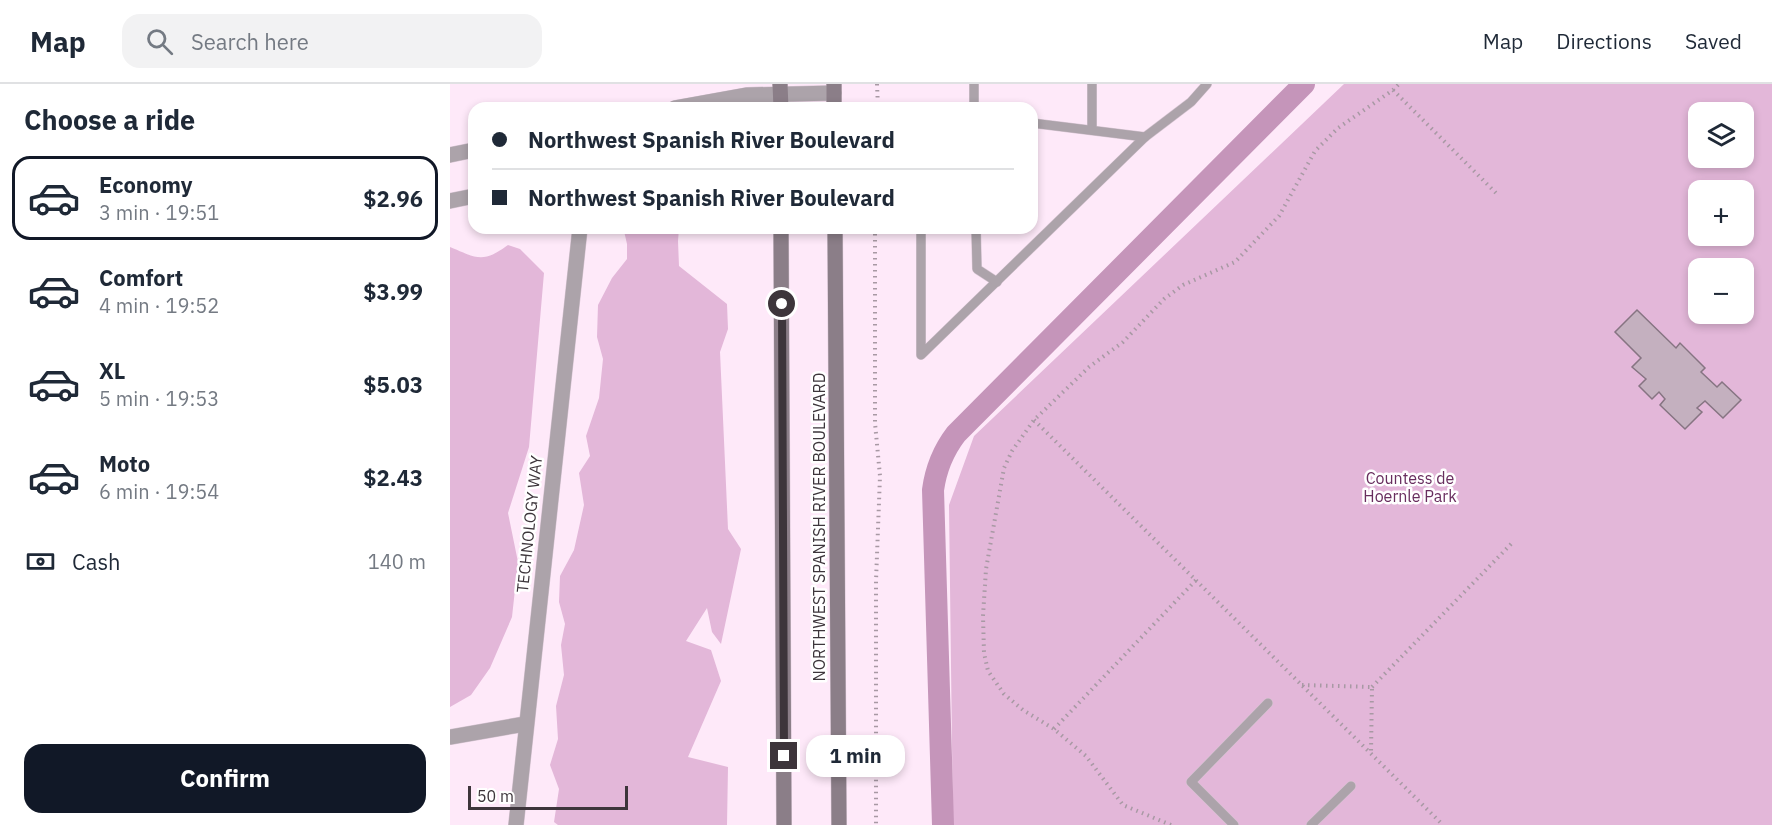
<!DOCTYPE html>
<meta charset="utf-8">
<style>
:root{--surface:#fff;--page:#f2f2f3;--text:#1f2937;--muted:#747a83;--line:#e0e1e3;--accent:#111827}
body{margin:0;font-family:"IBM Plex Sans",sans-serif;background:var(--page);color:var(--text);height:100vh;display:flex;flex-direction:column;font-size:22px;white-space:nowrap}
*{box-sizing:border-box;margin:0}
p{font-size:20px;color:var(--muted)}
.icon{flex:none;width:33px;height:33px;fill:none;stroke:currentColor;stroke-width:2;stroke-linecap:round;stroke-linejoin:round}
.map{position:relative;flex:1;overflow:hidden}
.drawer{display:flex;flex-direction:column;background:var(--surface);width:450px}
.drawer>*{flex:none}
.banner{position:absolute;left:18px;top:18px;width:570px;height:132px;border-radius:18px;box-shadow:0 3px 9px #0003;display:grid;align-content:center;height:132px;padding:0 24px;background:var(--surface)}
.controls{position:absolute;left:1238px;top:18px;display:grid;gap:12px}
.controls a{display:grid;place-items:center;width:66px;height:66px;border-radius:12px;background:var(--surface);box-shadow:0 3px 9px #0003;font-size:30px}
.scale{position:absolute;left:18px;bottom:15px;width:160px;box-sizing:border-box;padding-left:6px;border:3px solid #3d353b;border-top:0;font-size:16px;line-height:21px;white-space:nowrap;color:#3d353b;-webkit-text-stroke:4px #fff;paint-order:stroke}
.end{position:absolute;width:27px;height:27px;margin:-14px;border:8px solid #3d353b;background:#fff;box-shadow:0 0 0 3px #fff}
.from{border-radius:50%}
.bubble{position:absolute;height:42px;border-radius:18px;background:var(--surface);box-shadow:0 3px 9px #0003;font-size:20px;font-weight:800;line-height:42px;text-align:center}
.banner b{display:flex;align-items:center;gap:21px;height:57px;font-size:22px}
.banner b+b{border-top:2px solid var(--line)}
.banner i{width:15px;height:15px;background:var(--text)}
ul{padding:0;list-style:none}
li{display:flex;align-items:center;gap:18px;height:84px;margin:0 12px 9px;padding:0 12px;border:3px solid transparent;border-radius:18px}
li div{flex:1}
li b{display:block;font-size:22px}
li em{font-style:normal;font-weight:800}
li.current{border-color:var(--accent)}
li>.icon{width:54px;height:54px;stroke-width:1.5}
h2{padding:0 24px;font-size:27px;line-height:72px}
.pay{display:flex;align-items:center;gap:15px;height:66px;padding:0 24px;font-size:22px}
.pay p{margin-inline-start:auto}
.primary-button{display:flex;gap:12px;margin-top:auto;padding:12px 24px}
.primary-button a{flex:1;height:69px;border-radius:18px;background:var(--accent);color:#fff;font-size:24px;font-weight:800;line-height:69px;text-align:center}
header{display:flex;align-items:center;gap:36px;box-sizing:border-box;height:84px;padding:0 30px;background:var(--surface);border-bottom:2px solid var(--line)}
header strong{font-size:28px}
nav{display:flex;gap:33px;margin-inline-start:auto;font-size:21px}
.search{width:420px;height:54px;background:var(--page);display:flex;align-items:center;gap:15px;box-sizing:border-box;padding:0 21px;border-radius:18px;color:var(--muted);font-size:22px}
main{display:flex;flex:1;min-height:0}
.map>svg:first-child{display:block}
.green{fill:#e3b7d9;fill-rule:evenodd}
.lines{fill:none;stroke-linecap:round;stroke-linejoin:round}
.canal{stroke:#c595ba;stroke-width:22}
.building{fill:#c4b0bf;stroke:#867482;stroke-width:1.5}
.service-casing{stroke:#d7c5d3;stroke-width:10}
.minor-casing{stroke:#d7c5d3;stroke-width:16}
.tertiary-casing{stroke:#d7c5d3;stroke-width:16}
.secondary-casing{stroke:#d7c5d3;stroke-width:16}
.path{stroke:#a899a4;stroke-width:4;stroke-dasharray:1.5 4.5;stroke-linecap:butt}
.service{stroke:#aca3aa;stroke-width:9}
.minor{stroke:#aca3aa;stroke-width:15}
.tertiary{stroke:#aca3aa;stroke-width:15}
.secondary{stroke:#8b7e88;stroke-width:15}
.route{stroke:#3d353b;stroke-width:8}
.labels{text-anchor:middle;stroke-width:5;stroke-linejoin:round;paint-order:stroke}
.park-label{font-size:16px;fill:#682d5e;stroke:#fff}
.street-label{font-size:16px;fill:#3d353b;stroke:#fff}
</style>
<header>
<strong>Map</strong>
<div class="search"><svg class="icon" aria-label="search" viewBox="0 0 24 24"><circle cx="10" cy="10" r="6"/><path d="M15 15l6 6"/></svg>Search here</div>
<nav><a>Map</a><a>Directions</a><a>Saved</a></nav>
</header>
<main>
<section class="drawer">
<h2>Choose a ride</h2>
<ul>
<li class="current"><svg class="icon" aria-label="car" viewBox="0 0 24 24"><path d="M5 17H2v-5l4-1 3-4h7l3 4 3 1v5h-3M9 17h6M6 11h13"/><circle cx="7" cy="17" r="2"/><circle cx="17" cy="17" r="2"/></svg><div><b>Economy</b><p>3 min · 19:51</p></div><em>$2.96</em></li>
<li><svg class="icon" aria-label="car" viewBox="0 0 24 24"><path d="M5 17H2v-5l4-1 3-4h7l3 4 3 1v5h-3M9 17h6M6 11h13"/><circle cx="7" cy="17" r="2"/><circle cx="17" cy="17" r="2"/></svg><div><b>Comfort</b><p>4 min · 19:52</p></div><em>$3.99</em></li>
<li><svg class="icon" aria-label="car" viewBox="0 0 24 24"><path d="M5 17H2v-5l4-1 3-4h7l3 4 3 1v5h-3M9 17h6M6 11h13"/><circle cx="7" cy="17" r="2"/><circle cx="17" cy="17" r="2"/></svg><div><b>XL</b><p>5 min · 19:53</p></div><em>$5.03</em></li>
<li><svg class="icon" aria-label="car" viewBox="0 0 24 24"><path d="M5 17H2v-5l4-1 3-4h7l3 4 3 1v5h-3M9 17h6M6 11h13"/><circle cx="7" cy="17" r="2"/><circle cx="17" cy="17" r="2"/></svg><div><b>Moto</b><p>6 min · 19:54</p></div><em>$2.43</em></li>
</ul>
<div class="pay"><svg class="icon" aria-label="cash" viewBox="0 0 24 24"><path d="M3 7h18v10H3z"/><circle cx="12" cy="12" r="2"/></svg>Cash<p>140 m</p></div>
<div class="primary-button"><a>Confirm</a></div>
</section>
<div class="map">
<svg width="1322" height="741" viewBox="0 0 1322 741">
<rect width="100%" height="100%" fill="#fee9f9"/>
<g class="green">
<path d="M894,0H1322V741H503L499,421L524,352ZM1248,28H1293V74H1248ZM1248,106H1293V152H1248ZM1248,184H1293V230H1248Z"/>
<polygon points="176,144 229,144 228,157 229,182 277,220 278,245 270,268 278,445 291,465 271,560 262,548 257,524 236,557 261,566 271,597 238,673 278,683 277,741 108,741 104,738 109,705 100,681 108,655 106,622 114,591 111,561 115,540 109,518 110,492 124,466 134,421 129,389 140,372 136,352 149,314 153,275 147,253 148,221 162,194 177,175 177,160 174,147"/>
<path d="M58,161L70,165L94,189L79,363L58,429L68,478L62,533L40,584L21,611L0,623V163C27,174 32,180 58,161Z"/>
</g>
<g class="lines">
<path class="canal" d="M493,741L483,406C486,384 493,367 506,350L854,0"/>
</g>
<polygon class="building" points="1187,226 1226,264 1230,259 1255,284 1251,288 1267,303 1272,298 1291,316 1273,334 1255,317 1247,324 1252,328 1235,345 1210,321 1215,315 1209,308 1202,315 1189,302 1196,295 1182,283 1191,274 1165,248"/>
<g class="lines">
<defs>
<g id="service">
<polyline points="524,24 524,0"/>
<polyline points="642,46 642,0"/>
<polyline points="695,53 741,18 757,0"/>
<polyline points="471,144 471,271 695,53 582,39"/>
<polyline points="526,144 527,185 547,198"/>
<polyline points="784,741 741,698 818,619"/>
<polyline points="861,741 901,702"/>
</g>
<g id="minor">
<polyline points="0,653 75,640"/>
<polyline points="66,741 130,144"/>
</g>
<g id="tertiary">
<polyline points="225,24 297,11 384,9"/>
<polyline points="0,71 24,66"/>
<polyline points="0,117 24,112"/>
</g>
<g id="secondary">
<polyline points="330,0 331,24"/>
<polyline points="384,0 384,24"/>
<polyline points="331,144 334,741"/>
<polyline points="385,144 389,741"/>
</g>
</defs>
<use href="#service" class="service-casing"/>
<use href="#minor" class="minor-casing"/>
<use href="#tertiary" class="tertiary-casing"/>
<use href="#secondary" class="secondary-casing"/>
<g class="path">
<polyline points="427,0 428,24"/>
<polyline points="943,6 1048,111"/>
<polyline points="425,144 425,339 430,392 426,497 426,741"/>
<polyline points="584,336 993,741"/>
<polyline points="852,601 922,603 921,669"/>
<polyline points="922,603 1062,459"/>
<polyline points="604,645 746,496"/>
<polyline points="721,741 673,721 636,672 604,645 573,626 554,610 538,587 534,569 533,532 536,485 554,384 562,367 584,336 639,283 673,258 714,215 733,201 785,178 829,132 865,67 888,44 943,6 949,0"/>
</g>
<use href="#service" class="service"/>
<use href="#minor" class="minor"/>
<use href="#tertiary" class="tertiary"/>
<use href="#secondary" class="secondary"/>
</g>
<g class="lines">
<polyline class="route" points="332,220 334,672"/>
</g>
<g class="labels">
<g class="park-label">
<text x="960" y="400">Countess de<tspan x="960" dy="18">Hoernle Park</tspan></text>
</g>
<g class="street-label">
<text transform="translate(79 440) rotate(-84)" y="6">TECHNOLOGY WAY</text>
<text transform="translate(369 443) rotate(-90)" y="6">NORTHWEST SPANISH RIVER BOULEVARD</text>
</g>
</g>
</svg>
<div class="controls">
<a><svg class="icon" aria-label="layers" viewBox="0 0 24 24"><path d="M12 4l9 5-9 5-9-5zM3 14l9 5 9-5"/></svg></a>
<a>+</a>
<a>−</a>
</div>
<div class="scale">50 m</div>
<i class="end from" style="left:332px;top:220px"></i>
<i class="end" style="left:334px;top:672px"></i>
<div class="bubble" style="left:356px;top:651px;width:99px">1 min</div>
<div class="banner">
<b><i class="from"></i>Northwest Spanish River Boulevard</b>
<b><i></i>Northwest Spanish River Boulevard</b>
</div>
</div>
</main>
